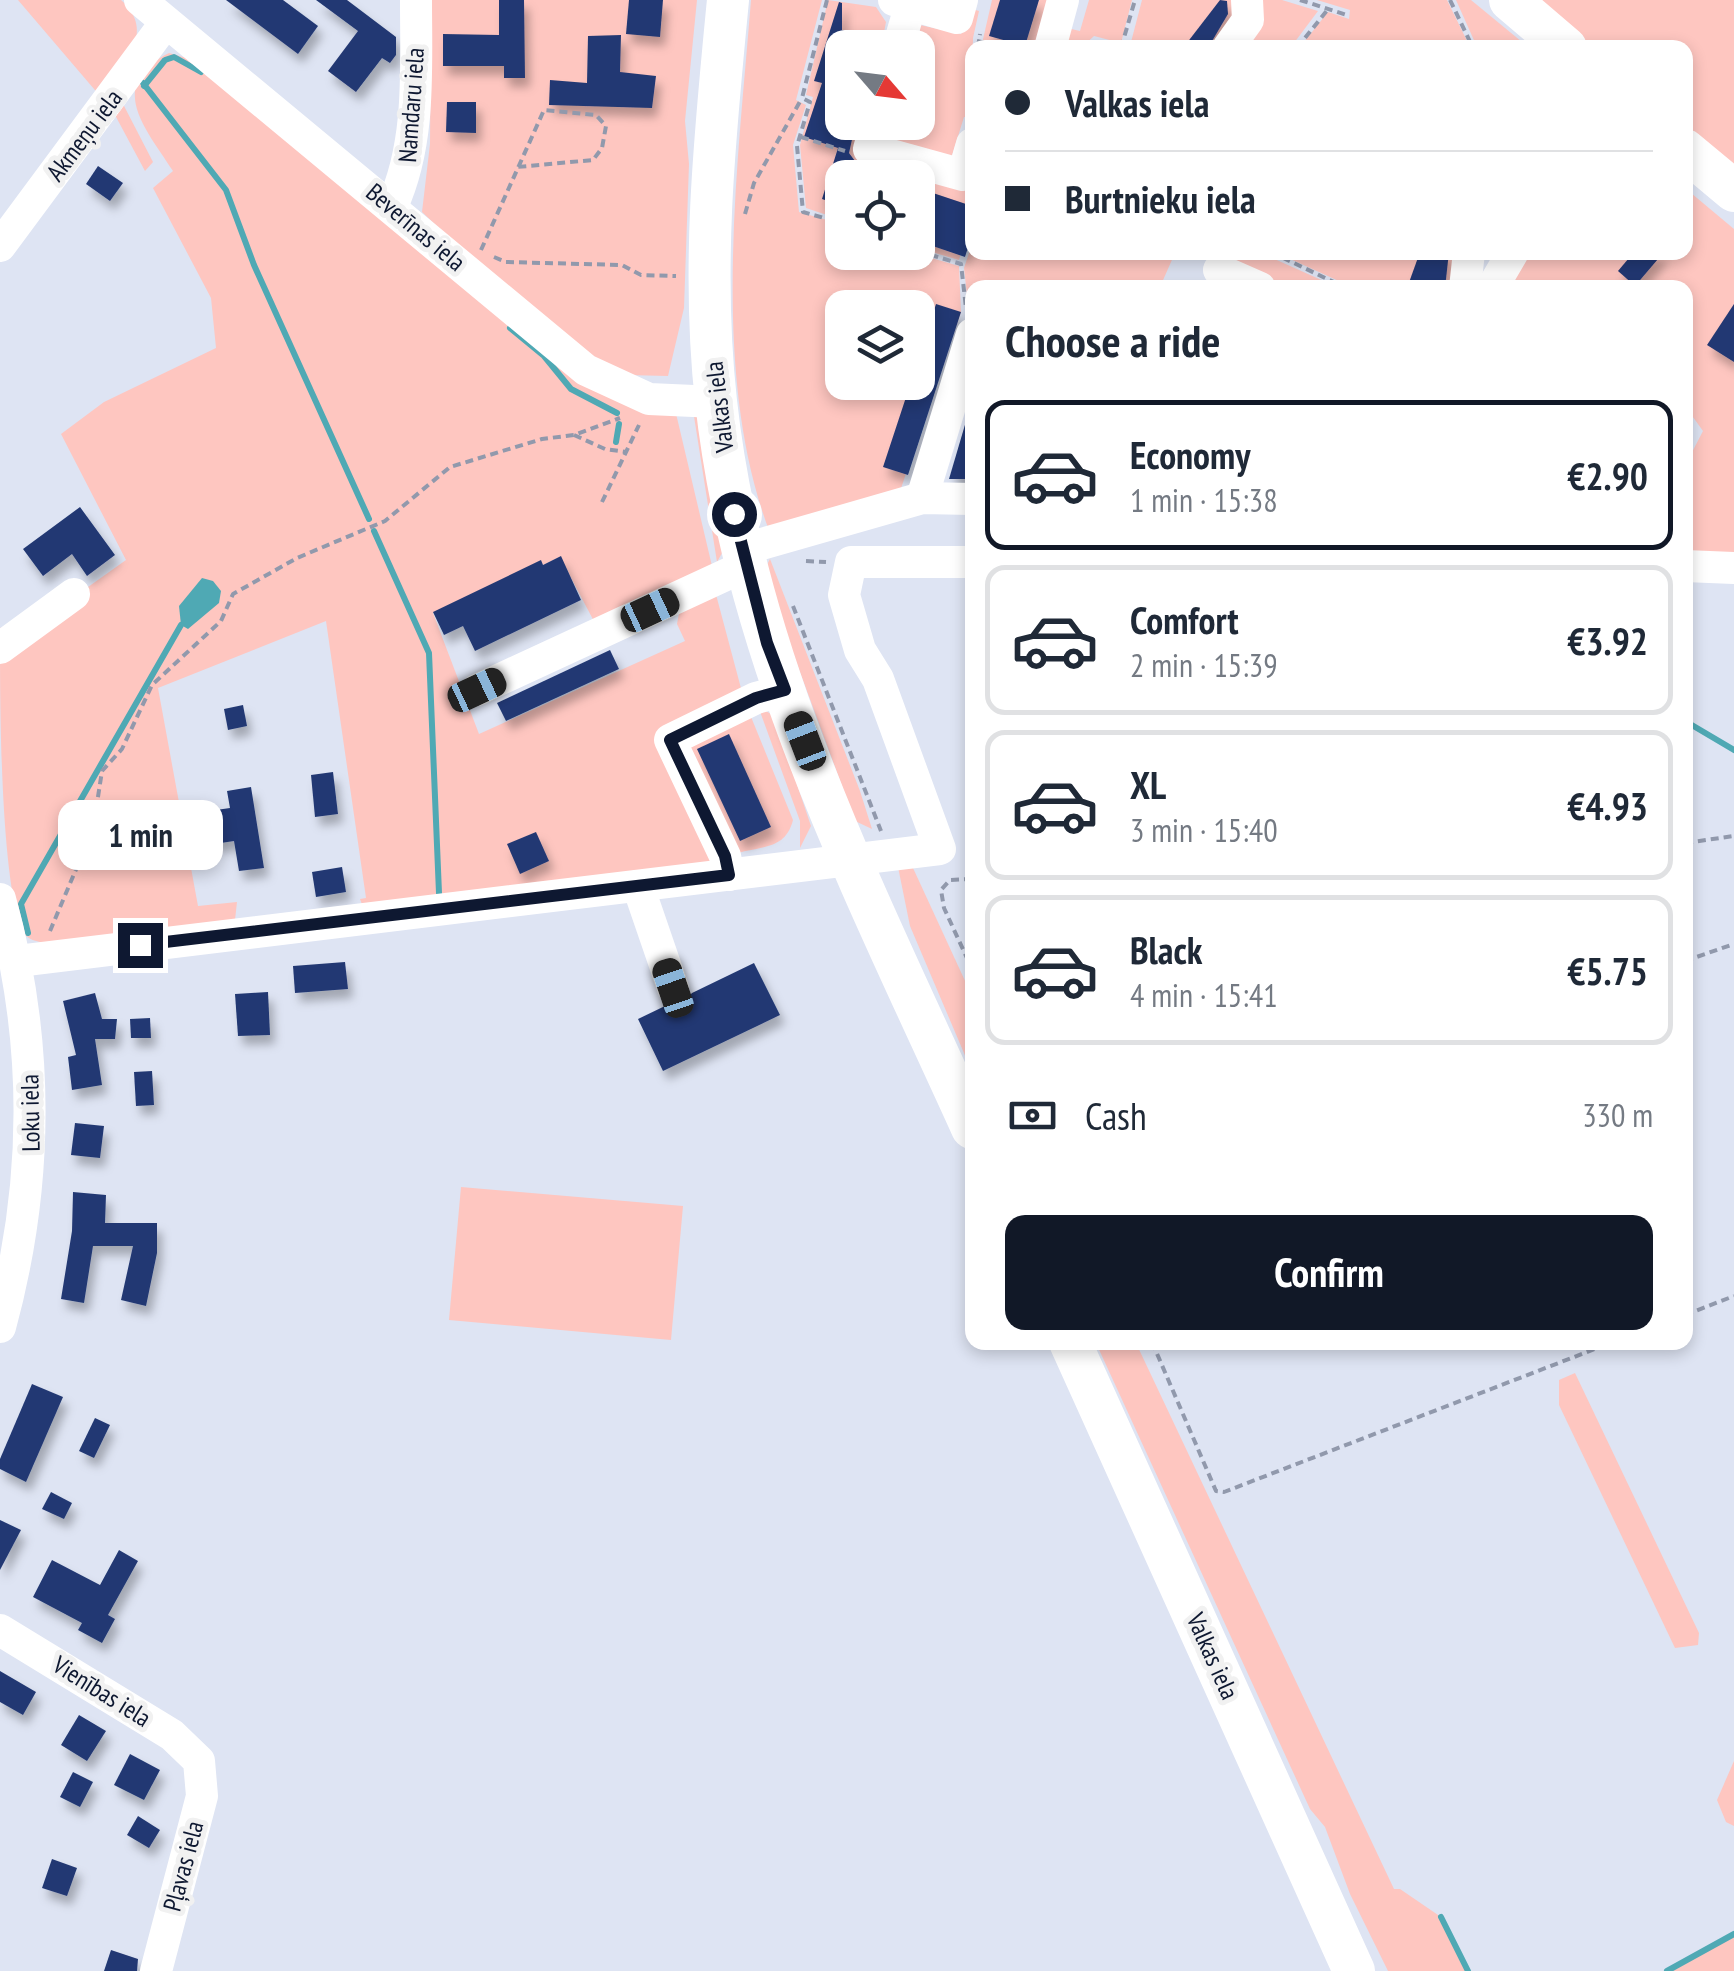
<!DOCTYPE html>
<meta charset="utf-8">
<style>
:root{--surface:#fff;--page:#f2f2f3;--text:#1f2937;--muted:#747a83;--line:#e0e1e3;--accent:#111827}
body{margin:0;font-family:"PT Sans Narrow",sans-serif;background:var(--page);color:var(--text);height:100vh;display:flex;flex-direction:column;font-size:38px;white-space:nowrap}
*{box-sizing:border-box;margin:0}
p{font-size:32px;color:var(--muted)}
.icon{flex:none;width:55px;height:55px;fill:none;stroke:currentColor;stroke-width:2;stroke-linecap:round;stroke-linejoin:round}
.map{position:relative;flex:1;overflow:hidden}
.side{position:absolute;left:965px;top:280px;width:728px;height:1070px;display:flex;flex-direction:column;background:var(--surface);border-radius:20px;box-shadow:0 5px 15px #0003}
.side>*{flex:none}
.banner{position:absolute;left:965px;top:40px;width:728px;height:220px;border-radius:20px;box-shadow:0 5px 15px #0003;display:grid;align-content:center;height:220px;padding:0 40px;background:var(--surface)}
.needle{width:65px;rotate:118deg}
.buttons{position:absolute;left:825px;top:30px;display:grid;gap:20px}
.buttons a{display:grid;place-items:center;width:110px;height:110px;border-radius:20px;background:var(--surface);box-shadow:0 5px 15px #0003;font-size:50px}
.end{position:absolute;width:45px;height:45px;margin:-22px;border:12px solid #0e1831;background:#fff;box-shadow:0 0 0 5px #fff}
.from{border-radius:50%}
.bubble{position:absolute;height:70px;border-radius:20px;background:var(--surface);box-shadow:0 5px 15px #0003;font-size:32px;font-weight:600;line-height:70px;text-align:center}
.car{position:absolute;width:30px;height:60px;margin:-30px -15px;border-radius:12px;box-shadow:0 0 8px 2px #0007;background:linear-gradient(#222 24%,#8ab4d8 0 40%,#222 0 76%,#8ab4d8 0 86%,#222 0)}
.banner b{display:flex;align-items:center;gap:35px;height:95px;font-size:38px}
.banner b+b{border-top:2px solid var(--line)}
.banner i{width:25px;height:25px;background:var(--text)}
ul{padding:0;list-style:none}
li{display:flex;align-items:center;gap:30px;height:150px;margin:0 20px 15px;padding:0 20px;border:5px solid var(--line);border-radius:20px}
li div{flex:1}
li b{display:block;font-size:38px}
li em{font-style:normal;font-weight:600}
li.on{border-color:var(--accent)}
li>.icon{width:90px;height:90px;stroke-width:1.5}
h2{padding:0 40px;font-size:45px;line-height:120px}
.pay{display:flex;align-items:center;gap:25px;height:110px;padding:0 40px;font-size:38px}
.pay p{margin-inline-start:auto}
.button{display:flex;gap:20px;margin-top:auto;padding:20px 40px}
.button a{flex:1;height:115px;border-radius:20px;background:var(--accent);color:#fff;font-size:40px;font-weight:600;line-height:115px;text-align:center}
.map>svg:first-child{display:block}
.green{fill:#fec6c0;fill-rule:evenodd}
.water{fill:#4fa9b4}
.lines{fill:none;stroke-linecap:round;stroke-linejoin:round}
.stream{stroke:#4fa9b4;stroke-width:6}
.building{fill:#233973;filter:url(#shadow)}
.path{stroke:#9199ac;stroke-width:4;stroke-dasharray:8 5;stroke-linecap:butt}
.minor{stroke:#fff;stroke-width:32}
.major{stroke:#fff;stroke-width:42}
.route{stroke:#0e1831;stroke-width:12}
.labels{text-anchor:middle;stroke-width:10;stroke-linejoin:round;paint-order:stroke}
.street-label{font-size:25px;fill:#0e1831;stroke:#f1f1f1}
</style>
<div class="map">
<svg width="1734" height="1971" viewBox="0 0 1734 1971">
<defs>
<filter id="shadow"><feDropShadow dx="5" dy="9" stdDeviation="5" flood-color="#0004"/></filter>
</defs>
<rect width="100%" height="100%" fill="#dee4f3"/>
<g class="green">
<path d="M18,0H121C158,33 122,66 100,96Z"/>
<polygon points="431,0 697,0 685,121 689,164 684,308 668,376 626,375 606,366 486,273 422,212 430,144"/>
<path d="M751,0H822L796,100L806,105L793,145L799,212L827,220L826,226L842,231V252L914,253L959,266L961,312L896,503L770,533C709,373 738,167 751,0ZM842,308H918V382H842Z"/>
<polygon points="828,0 876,7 886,22 881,47 842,48 842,122 867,123 862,154 972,189 972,213 959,260 918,248 918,178 842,178 842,220 806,208 800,145 813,97 806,95"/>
<polygon points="992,0 1049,0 1036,47 981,48"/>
<polygon points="1089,0 1132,0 1121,43 1094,36 1082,47 1064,38 1067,28 1080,31"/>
<polygon points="1142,0 1237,0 1239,10 1210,47 1133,48 1130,46"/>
<polygon points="1257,0 1282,0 1318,11 1291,47 1242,48"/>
<polygon points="1317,0 1447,0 1470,47 1300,47 1328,12 1349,19 1350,10"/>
<polygon points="1456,0 1471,0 1528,47 1477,47"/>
<polygon points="1510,0 1734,0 1734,191 1685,150 1685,48 1566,47"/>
<polygon points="969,8 979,11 973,38 972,118 964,117 950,162 890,140 889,135 906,137 908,123 918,122 920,25 961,34"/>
<path d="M169,53L190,59L566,370L674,405L712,566L597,627L560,557L543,565L541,561L433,613L479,734L685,641L677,624L680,608L714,587L742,692L678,730L716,861L363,907L360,899L366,898L326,621L158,688L198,906L237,902L235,920L48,943C37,942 27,940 21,930C0,867 0,704 0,628L50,614L126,560L61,434L104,402L216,348L211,298L153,188L173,171C147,130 104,85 169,53Z"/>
<polygon points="123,104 153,162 145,171 115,115"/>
<polygon points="1685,188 1734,229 1734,563 1685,562 1685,457 1689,458 1703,431 1685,406 1685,288 1503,288 1523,253 1685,252"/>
<polygon points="972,244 972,252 1175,253 1160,287 972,288 972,315 969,313 964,268"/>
<polygon points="1215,253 1261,253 1337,287 1288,287"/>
<polygon points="1277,253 1462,253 1458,288 1352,287"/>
<polygon points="693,410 702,419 726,546 717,562"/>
<polygon points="770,559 860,791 872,829 855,821 763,572"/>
<polygon points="758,706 774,716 811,826 800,848 800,821"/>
<path d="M747,707L793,820C785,852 758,845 732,855L683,745Z"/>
<polygon points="898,867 913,868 972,996 972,1072 910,926"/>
<polygon points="461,1187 683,1206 671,1340 449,1320"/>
<polygon points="1096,1343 1136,1343 1394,1889 1400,1889 1441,1917 1468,1971 1388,1971 1350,1894 1325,1827 1310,1809"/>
<polygon points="1575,1373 1699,1633 1698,1645 1675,1648 1559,1405 1559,1380"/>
<polygon points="1734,1761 1734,1826 1726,1822 1717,1800"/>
<polygon points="1734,1934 1734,1971 1667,1971"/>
</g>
<polygon class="water" points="202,578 213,581 221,591 219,603 188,629 181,625 179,606"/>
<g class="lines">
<g class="stream">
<polyline points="143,83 226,190 254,265 369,519"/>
<polyline points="144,86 165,60 174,57 201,72"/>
<polyline points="510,328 544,356 571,389 617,413"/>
<polyline points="616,442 619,424"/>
<polyline points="374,531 429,653 439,893"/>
<polyline points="1685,721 1734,750"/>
<polyline points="28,933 21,904 181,625"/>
<polyline points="1441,1917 1468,1971"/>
<polyline points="1667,1971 1734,1934"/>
</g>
</g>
<g class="building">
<polygon points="226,0 283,0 318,26 298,54"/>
<polygon points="316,0 347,0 396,37 396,55 390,63 382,58 356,92 328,71 358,31"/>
<polygon points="499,0 524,0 525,78 504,78 504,66 443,66 443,34 499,35"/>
<polygon points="629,0 663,0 660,37 626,34"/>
<polygon points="1000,0 1039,0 1025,46 989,36"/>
<polygon points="1220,0 1227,1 1228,14 1208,48 1183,48"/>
<polygon points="839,2 842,3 842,30 879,42 879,48 842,48 842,122 856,122 849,153 858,165 854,178 842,178 842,206 822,199 838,148 804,137 822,83 814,81"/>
<polygon points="621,35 620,72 656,76 652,108 549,105 550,80 587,83 588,36"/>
<polygon points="447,102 476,102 476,133 446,132"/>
<polygon points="98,166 123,183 110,201 86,184"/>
<polygon points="918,188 972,206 972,235 965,257 918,241"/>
<polygon points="1420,252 1449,252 1445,288 1407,288"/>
<polygon points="1634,252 1664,252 1635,286 1618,271"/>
<polygon points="936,304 961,312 908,475 883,467 911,382 918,382 918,361"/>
<polygon points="1734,304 1734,362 1707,345"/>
<polygon points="972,401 972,479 949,479"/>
<polygon points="80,507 115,555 87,576 72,554 43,576 23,549"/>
<polygon points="561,556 581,600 475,651 463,626 444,635 433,612 541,560 543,565"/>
<polygon points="610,650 619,669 506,721 497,703"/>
<polygon points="243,705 247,726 228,730 224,709"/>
<polygon points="729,734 771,827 740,841 697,749"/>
<polygon points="333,772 338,814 315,817 311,775"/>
<polygon points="251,787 264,868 239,871 234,841 214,844 209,811 230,808 227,791"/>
<polygon points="536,832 549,861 520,874 507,844"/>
<polygon points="342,867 346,892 316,897 312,872"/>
<polygon points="345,962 348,989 295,993 293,966"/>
<polygon points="754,963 780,1015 663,1071 638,1019 665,1006 680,1006 692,993"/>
<polygon points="268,992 270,1035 238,1036 235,994"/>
<polygon points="95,993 102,1019 117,1019 115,1039 95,1039 102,1085 72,1090 68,1057 76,1055 63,1001"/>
<polygon points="150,1018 151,1038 131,1038 130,1019"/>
<polygon points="152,1071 154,1105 136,1106 134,1072"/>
<polygon points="75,1123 104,1126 100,1158 71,1155"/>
<polygon points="73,1192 106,1195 105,1223 157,1223 157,1253 146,1306 121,1300 133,1246 93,1246 84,1303 61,1299 72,1231"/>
<polygon points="32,1384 63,1397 26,1482 0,1469 0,1459"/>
<polygon points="95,1418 110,1425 94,1458 79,1451"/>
<polygon points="51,1492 72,1503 64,1519 42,1509"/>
<polygon points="0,1520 21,1530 0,1570"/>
<polygon points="119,1550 138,1561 108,1615 115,1619 102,1643 78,1630 82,1623 33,1597 52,1560 100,1585"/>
<polygon points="0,1671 36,1692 23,1715 0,1702"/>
<polygon points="79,1715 106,1731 87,1761 61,1745"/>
<polygon points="130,1754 160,1770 144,1800 114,1785"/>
<polygon points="73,1772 93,1782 80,1807 60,1797"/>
<polygon points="138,1816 160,1830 149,1848 127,1835"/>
<polygon points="52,1859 77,1868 67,1896 42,1888"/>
<polygon points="111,1950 138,1959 137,1971 104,1971"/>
</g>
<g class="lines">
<g class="path">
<polyline points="827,0 802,98 810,102 797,146 803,212 831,220 829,225 842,229"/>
<polyline points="1300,0 1347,15"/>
<polyline points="1450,0 1473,48"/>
<polyline points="977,41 1008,48"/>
<polyline points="978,48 980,34"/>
<polyline points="1121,48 1135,0"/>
<polyline points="1297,48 1329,8"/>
<polyline points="801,137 845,151"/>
<polyline points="745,214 754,183 802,98"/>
<polyline points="481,250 544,110 596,115 606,126 602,148 593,160 517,167"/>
<polyline points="918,251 961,264 966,308"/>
<polyline points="1271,252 1346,288"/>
<polyline points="494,257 506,262 622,265 641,275 676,276"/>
<polyline points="574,435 605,449 626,452"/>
<polyline points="602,502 639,425"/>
<polyline points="806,561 826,562"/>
<polyline points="793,606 881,831"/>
<polyline points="1685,843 1734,836"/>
<polyline points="972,879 950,880 941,890 944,908 972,969"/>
<polyline points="50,931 93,829 102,771 122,749 152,685 221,621 233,594 297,558 385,521 450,467 542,439 574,435 620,418"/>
<polyline points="1685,961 1734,944"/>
<polyline points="1685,1315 1734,1296"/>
<polyline points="1152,1342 1216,1491 1224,1492 1613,1342"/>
</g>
<g class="minor">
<polyline points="140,0 586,370 649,399 716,402"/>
<polyline points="894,0 957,18 962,0"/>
<polyline points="898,48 912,0"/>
<polyline points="1050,48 1063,0"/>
<polyline points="1228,48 1248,20 1247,0"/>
<polyline points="877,122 869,149 963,175 972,144"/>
<path d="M392,206C421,143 416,69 416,0"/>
<polyline points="0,246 166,22"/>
<polyline points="1219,270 1260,288"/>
<polyline points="1465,288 1469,252"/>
<polyline points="1492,288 1513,252"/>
<polyline points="922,498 972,334"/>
<polyline points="741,550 922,498 972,499"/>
<polyline points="1685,566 1734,568"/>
<polyline points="0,648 74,594"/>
<polyline points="477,690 745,566"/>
<polyline points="729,875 725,856 670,740 756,698 785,690"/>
<polyline points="638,886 673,988"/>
<path d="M0,899C40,1042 39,1184 0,1327"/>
<polyline points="18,961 940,849 878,679 860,650 844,595 851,562 972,562"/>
<polyline points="0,1630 172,1735 199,1761 202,1796 156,1971"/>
</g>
<g class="major">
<path d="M728,0C715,134 701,267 716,401C744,659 867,896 972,1128"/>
<polyline points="1510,0 1566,48"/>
<polyline points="1685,150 1734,191"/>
<polyline points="1070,1342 1354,1971"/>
</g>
</g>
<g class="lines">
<polyline class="route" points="140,945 729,875 725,856 670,740 756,698 785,690 767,643 734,514"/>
</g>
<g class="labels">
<g class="street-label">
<text transform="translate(411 105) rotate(-86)" y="9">Namdaru iela</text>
<text transform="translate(84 135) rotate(-53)" y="9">Akmeņu iela</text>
<text transform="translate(416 227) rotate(40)" y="9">Beverīnas iela</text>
<text transform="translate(719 407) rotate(-97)" y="9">Valkas iela</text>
<text transform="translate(30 1113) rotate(-91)" y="9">Loku iela</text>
<text transform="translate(1213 1656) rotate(66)" y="9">Valkas iela</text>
<text transform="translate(102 1691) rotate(32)" y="9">Vienības iela</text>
<text transform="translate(183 1866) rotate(-75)" y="9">Pļavas iela</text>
</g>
</g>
</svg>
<div class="buttons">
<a><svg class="needle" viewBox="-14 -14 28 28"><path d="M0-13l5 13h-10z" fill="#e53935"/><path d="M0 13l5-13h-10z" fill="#747a83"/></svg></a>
<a><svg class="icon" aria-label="locate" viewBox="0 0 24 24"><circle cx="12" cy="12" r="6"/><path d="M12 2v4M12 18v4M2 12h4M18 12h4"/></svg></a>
<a><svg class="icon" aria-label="layers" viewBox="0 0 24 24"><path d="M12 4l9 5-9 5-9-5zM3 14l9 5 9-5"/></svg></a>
</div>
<i class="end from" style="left:734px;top:514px"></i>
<i class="end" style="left:140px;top:945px"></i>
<div class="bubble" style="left:58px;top:800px;width:165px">1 min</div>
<i class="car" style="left:650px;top:610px;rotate:65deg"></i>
<i class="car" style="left:477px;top:690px;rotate:65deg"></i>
<i class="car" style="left:805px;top:741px;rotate:339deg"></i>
<i class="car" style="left:673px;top:988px;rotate:341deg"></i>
<div class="banner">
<b><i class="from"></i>Valkas iela</b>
<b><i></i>Burtnieku iela</b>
</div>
<section class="side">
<h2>Choose a ride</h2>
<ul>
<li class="on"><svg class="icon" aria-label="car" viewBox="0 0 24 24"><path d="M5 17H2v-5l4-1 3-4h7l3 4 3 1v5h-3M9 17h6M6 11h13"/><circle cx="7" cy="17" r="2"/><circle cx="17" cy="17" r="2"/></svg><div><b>Economy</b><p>1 min · 15:38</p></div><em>€2.90</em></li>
<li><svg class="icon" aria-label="car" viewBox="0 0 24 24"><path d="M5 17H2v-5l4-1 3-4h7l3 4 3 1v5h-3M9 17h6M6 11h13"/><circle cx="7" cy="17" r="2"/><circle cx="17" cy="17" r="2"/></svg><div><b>Comfort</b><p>2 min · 15:39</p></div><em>€3.92</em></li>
<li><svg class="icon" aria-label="car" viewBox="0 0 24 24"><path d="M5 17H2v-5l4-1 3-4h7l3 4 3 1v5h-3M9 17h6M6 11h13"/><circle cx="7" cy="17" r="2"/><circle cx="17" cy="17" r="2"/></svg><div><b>XL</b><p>3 min · 15:40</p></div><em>€4.93</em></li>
<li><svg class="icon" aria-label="car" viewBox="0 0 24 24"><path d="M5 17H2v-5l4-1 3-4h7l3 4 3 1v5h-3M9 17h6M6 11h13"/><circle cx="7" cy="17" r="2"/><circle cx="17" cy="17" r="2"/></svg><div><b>Black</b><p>4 min · 15:41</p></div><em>€5.75</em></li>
</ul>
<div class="pay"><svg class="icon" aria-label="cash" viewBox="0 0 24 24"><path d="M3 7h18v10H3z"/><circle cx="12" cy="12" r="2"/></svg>Cash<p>330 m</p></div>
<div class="button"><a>Confirm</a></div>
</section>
</div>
